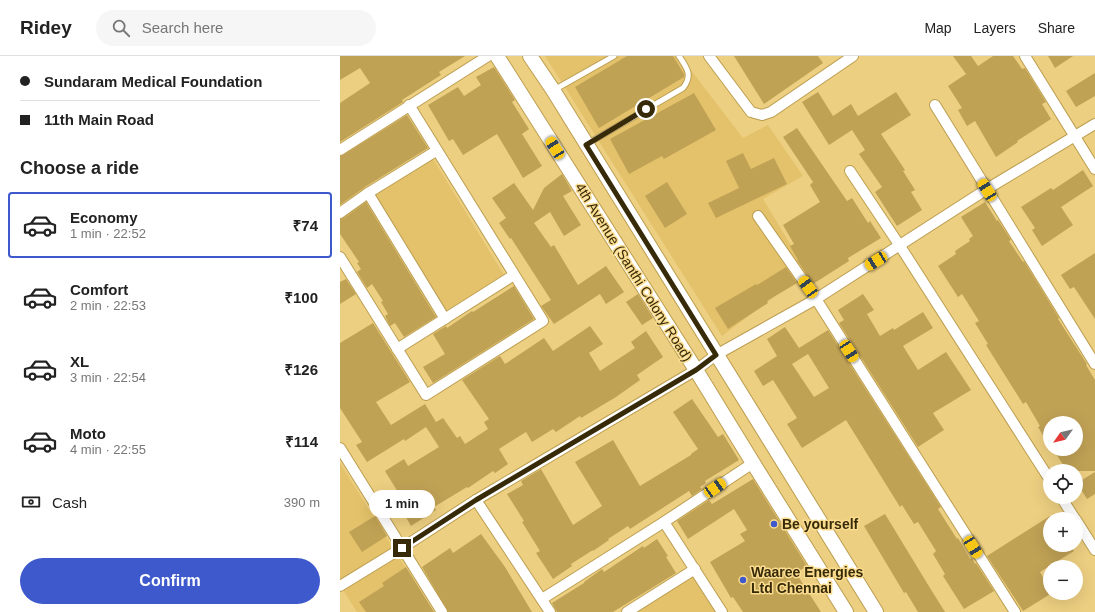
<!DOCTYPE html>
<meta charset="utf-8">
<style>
:root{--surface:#fff;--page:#f6f6f6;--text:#222;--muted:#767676;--line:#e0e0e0;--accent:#3d59cb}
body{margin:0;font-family:Helvetica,sans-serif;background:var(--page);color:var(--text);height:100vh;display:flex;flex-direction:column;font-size:15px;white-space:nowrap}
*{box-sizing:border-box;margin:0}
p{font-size:13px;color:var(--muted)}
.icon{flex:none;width:22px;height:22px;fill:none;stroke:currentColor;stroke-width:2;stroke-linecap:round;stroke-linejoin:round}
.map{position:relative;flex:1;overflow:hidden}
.drawer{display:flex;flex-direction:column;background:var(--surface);width:340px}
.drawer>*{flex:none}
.top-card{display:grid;align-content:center;height:88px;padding:0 20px;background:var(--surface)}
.needle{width:26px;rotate:236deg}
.buttons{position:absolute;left:703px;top:360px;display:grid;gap:8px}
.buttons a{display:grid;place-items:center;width:40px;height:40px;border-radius:50%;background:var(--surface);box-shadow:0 4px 16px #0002;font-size:20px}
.end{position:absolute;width:18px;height:18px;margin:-9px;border:5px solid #362a08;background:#fff;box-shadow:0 0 0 2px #fff}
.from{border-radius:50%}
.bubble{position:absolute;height:28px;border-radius:14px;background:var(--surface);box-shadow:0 4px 16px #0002;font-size:13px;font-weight:800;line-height:28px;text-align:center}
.car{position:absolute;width:12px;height:24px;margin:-12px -6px;border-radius:5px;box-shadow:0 0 3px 1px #0007;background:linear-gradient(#f5c518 24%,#345 0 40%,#f5c518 0 76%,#345 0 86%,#f5c518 0)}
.top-card b{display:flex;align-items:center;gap:14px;height:38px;font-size:15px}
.top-card b+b{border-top:1px solid var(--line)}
.top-card i{width:10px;height:10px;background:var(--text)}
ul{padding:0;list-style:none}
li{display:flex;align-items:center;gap:12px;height:66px;margin:0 8px 6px;padding:0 12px;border:2px solid transparent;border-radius:4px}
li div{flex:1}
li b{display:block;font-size:15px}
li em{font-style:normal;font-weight:800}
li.on{border-color:var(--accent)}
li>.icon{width:36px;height:36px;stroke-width:1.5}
h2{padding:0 20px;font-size:18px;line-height:48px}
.pay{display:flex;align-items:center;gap:10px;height:44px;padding:0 20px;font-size:15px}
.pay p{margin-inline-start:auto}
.action{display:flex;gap:8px;margin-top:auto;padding:8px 20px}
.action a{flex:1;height:46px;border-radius:24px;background:var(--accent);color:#fff;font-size:16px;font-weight:800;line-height:46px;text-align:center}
header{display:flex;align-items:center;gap:24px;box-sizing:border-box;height:56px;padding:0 20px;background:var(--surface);border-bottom:1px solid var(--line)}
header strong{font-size:19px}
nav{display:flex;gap:22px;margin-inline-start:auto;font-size:14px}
.search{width:280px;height:36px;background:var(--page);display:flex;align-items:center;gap:10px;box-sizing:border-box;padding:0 14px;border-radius:22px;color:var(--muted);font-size:15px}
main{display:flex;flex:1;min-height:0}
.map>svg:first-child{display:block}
.built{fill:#e4c26b}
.building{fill:#c0a255;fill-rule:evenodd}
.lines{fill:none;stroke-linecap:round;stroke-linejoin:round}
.lane-casing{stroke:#bc9e51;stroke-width:7}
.street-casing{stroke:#bc9e51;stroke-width:12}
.secondary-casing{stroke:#bc9e51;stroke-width:16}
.lane{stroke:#fff;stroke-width:5}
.street{stroke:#fff;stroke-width:10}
.secondary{stroke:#fff;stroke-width:14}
.route{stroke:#362a08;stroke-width:5}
.poi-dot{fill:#3d59cb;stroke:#fbdc8e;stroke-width:1.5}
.labels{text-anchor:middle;stroke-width:3;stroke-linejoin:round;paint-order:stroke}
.street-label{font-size:14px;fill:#362a08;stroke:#fbdc8e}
.poi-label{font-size:14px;font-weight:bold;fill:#362a08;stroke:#fbdc8e;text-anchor:start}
</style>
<header>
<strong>Ridey</strong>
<div class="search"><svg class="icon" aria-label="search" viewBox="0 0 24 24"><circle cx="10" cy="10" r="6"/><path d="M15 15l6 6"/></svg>Search here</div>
<nav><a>Map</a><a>Layers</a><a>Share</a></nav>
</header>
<main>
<section class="drawer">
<div class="top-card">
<b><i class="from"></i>Sundaram Medical Foundation</b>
<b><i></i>11th Main Road</b>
</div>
<h2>Choose a ride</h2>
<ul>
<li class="on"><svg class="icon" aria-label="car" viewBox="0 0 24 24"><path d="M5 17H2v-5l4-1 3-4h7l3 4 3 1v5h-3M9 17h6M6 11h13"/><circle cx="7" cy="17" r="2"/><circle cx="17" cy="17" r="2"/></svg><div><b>Economy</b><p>1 min · 22:52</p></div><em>₹74</em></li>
<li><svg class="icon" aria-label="car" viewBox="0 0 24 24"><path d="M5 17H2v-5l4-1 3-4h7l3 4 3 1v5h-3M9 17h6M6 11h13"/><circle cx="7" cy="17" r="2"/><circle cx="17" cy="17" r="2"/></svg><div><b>Comfort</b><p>2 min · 22:53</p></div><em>₹100</em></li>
<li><svg class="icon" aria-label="car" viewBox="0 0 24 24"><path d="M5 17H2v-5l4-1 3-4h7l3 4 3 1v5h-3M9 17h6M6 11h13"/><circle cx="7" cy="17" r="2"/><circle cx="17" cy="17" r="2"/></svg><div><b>XL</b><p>3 min · 22:54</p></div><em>₹126</em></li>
<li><svg class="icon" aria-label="car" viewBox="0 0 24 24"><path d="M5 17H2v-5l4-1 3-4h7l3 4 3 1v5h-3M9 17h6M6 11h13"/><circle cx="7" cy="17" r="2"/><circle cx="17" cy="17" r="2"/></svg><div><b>Moto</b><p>4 min · 22:55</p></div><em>₹114</em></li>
</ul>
<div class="pay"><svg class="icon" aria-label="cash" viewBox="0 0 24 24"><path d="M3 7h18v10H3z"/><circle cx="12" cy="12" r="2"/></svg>Cash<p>390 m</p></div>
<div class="action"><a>Confirm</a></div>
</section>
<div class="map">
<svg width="755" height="556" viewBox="0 0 755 556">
<rect width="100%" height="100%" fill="#edcf81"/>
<g class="built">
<polygon points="205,0 340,0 403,82 428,69 463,120 423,143 467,216 382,280"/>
<polygon points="92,101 164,219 104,256 31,139"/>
<polygon points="0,407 93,556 17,556 0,529"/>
<polygon points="350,511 378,556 287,556 284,551"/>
</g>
<g class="building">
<polygon points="0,0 125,0 99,16 101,19 62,44 63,46 0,86 0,47 30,27 20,12 0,24"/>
<polygon points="287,0 333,0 344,18 344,21 259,72 235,31"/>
<polygon points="394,0 478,0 483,7 424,48"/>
<polygon points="613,0 631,0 638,10 653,0 673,0 682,13 685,12 706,46 702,48 711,63 677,85 678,86 656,101 635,65 627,70 618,54 622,52 608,30 626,18"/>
<polygon points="708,0 733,0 715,12"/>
<polygon points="154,11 175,44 172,46 189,73 182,78 202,110 183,122 157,78 123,99 113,83 109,85 88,49 118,31 124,40 141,29 136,21"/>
<polygon points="755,17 755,40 736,51 726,35"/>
<polygon points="478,36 493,60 511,48 518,60 556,36 571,59 541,78 565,114 563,115 575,134 571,136 582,154 557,170 535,136 542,131 519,98 525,94 512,74 489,89 462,46"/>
<polygon points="354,37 376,74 324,103 322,100 289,118 270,83"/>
<polygon points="67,59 88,92 25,131 0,149 0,100 3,99"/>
<polygon points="457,72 507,145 512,142 528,167 530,165 541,182 508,202 509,205 473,228 457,204 458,204 450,190 454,188 443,169 480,146 470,129 473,126 443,81"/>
<polygon points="403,97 411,113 434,102 447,128 376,162 368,147 399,132 386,105"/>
<polygon points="743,114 753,130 721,151 733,169 702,190 692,174 695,172 681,151 711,132 713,134"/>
<polygon points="222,118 232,135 223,140 241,169 224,180 210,156 194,167 211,191 214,189 238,229 266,210 284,236 266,248 260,238 214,268 201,250 211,244 171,182 170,183 159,167 166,162 152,142 174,127 193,154 204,132"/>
<polygon points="327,126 347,158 325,172 305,140"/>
<polygon points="26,146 96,261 64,281 55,267 50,270 45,260 48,258 41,246 43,245 32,228 27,232 17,216 21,213 17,207 19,206 0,178 0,163 4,162"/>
<polygon points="645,146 657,165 658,164 671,184 669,185 683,206 684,205 719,262 718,263 747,308 746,309 755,324 755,415 727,415 713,393 736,393 736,367 710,367 710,391 698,371 700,370 686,346 683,348 646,289 648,288 635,267 639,265 622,238 618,241 598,210 616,198 615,195 630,185 629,183 633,180 621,161"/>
<polygon points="755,197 755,263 734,231 730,233 721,219"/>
<polygon points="446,211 457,227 427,245 428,247 388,273 375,252 416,228 417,229"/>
<polygon points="6,223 16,238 0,248 0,226"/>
<polygon points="174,230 194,263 93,327 83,311 105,298 93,278 106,270 107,272 132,255 133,256"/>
<polygon points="298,238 313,262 302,269 286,246"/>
<polygon points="523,238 534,254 527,258 540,280 553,272 554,274 583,256 593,272 563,290 578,314 606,296 631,334 593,357 604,374 578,391 499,267 504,264 498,254"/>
<polygon points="33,267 70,326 36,346 51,369 85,348 96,366 103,362 117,382 120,380 125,388 148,373 144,366 149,363 122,324 160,300 165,308 204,282 213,295 250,270 263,288 249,297 260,315 295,292 291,286 306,275 323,301 297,319 300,324 276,341 241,362 240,360 216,376 213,373 192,386 186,376 159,393 168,408 155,417 153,415 128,432 127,431 94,451 96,454 71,470 59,449 64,446 45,415 64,403 68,410 99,391 86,371 65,385 64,383 27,406 16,389 22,386 0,352 0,287"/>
<path d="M445,271L459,292L488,274L601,451L598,453L617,483L618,482L630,503L632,502L635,508L636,507L654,535L624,553L603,520L605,518L593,498L596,495L578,466L574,468L562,449L560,451L506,364L462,392L447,368L457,362L433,324L423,330L414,315L437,300L427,283ZM468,298L489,332L474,341L452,308Z"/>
<polygon points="352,343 378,381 383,378 399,404 365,425 366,427 360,431 362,433 352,440 349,435 290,473 288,470 268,483 269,484 253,495 253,494 231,508 232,510 213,523 196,497 200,495 182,466 184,465 167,438 183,429 181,425 201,413 233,469 262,450 235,406 273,384 300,430 351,399 351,398 358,393 333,356"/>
<polygon points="755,416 755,438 747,443 737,427"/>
<polygon points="413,423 467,510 456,517 481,556 403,556 393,541 391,542 370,506 405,485 400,478 407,474 394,453 348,483 337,465 369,444 372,448"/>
<polygon points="545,458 590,532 605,556 578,556 566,536 564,537 524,470"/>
<polygon points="35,460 47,480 22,496 9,476"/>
<polygon points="710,460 710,489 730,489 734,495 700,516 710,533 710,537 712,537 683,555 647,500"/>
<polygon points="141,478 165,511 192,556 108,556 82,511 110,492 113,497"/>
<polygon points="317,483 328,500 326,501 336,517 273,556 217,556 212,547 244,527 244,526 262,513 264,516 303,490 304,492"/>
<polygon points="66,511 94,556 26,556 19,546 44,530 42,527"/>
</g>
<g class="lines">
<defs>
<g id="lane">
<polyline points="214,34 274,0"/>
<path d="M247,88L343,32C353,19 347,12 339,0"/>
</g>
<g id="street">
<polyline points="369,0 411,56 422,59 431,56 513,0"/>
<polyline points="685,0 755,113"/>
<polyline points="595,49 755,308"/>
<polyline points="0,94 148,0"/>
<polyline points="510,115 560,190 710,424"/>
<polyline points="28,137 105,263"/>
<polyline points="0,157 28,137 96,95"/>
<polyline points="418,160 476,243 675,556"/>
<polyline points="0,201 86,339 203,265 69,49"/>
<polyline points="57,293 174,219"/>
<polyline points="0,392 102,556"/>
<polyline points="721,441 735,463"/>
<polyline points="136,444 210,556"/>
<polyline points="736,464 755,494"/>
<polyline points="324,466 382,556"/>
<polyline points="0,530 62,492 136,444 356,314 376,299 476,243 647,133 755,68"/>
<polyline points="202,543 324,466 413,407"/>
<polyline points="287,556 355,513"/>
</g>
<g id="secondary">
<polyline points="157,0 356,314 413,407 506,556"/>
<polyline points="190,0 213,34 536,556"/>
</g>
</defs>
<use href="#lane" class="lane-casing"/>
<use href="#street" class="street-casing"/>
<use href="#secondary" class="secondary-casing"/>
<use href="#lane" class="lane"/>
<use href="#street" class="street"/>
<use href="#secondary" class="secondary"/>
</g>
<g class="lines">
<polyline class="route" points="62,492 136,444 356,314 376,299 246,89 306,53"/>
</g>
<g class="poi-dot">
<circle cx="434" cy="468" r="4"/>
<circle cx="403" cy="524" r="4"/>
</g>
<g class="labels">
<g class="street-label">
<text transform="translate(294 216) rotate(58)" y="5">4th Avenue (Santhi Colony Road)</text>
</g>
<g class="poi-label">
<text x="442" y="473">Be yourself</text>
<text x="411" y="521">Waaree Energies<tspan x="411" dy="16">Ltd Chennai</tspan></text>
</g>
</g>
</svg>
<div class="buttons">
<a><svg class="needle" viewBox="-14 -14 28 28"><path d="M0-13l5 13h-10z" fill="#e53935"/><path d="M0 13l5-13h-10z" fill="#767676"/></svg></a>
<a><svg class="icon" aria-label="locate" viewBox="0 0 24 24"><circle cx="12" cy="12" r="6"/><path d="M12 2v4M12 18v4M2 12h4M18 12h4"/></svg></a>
<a>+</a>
<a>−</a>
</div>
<i class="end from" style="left:306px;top:53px"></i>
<i class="end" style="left:62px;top:492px"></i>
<div class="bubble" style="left:29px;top:434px;width:66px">1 min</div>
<i class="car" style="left:215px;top:92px;rotate:328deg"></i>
<i class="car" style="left:647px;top:134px;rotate:328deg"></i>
<i class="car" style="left:536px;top:205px;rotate:238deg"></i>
<i class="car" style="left:468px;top:231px;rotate:325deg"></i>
<i class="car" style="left:509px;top:295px;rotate:147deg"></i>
<i class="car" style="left:375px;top:432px;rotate:56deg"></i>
<i class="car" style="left:633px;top:491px;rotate:148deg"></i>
</div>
</main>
